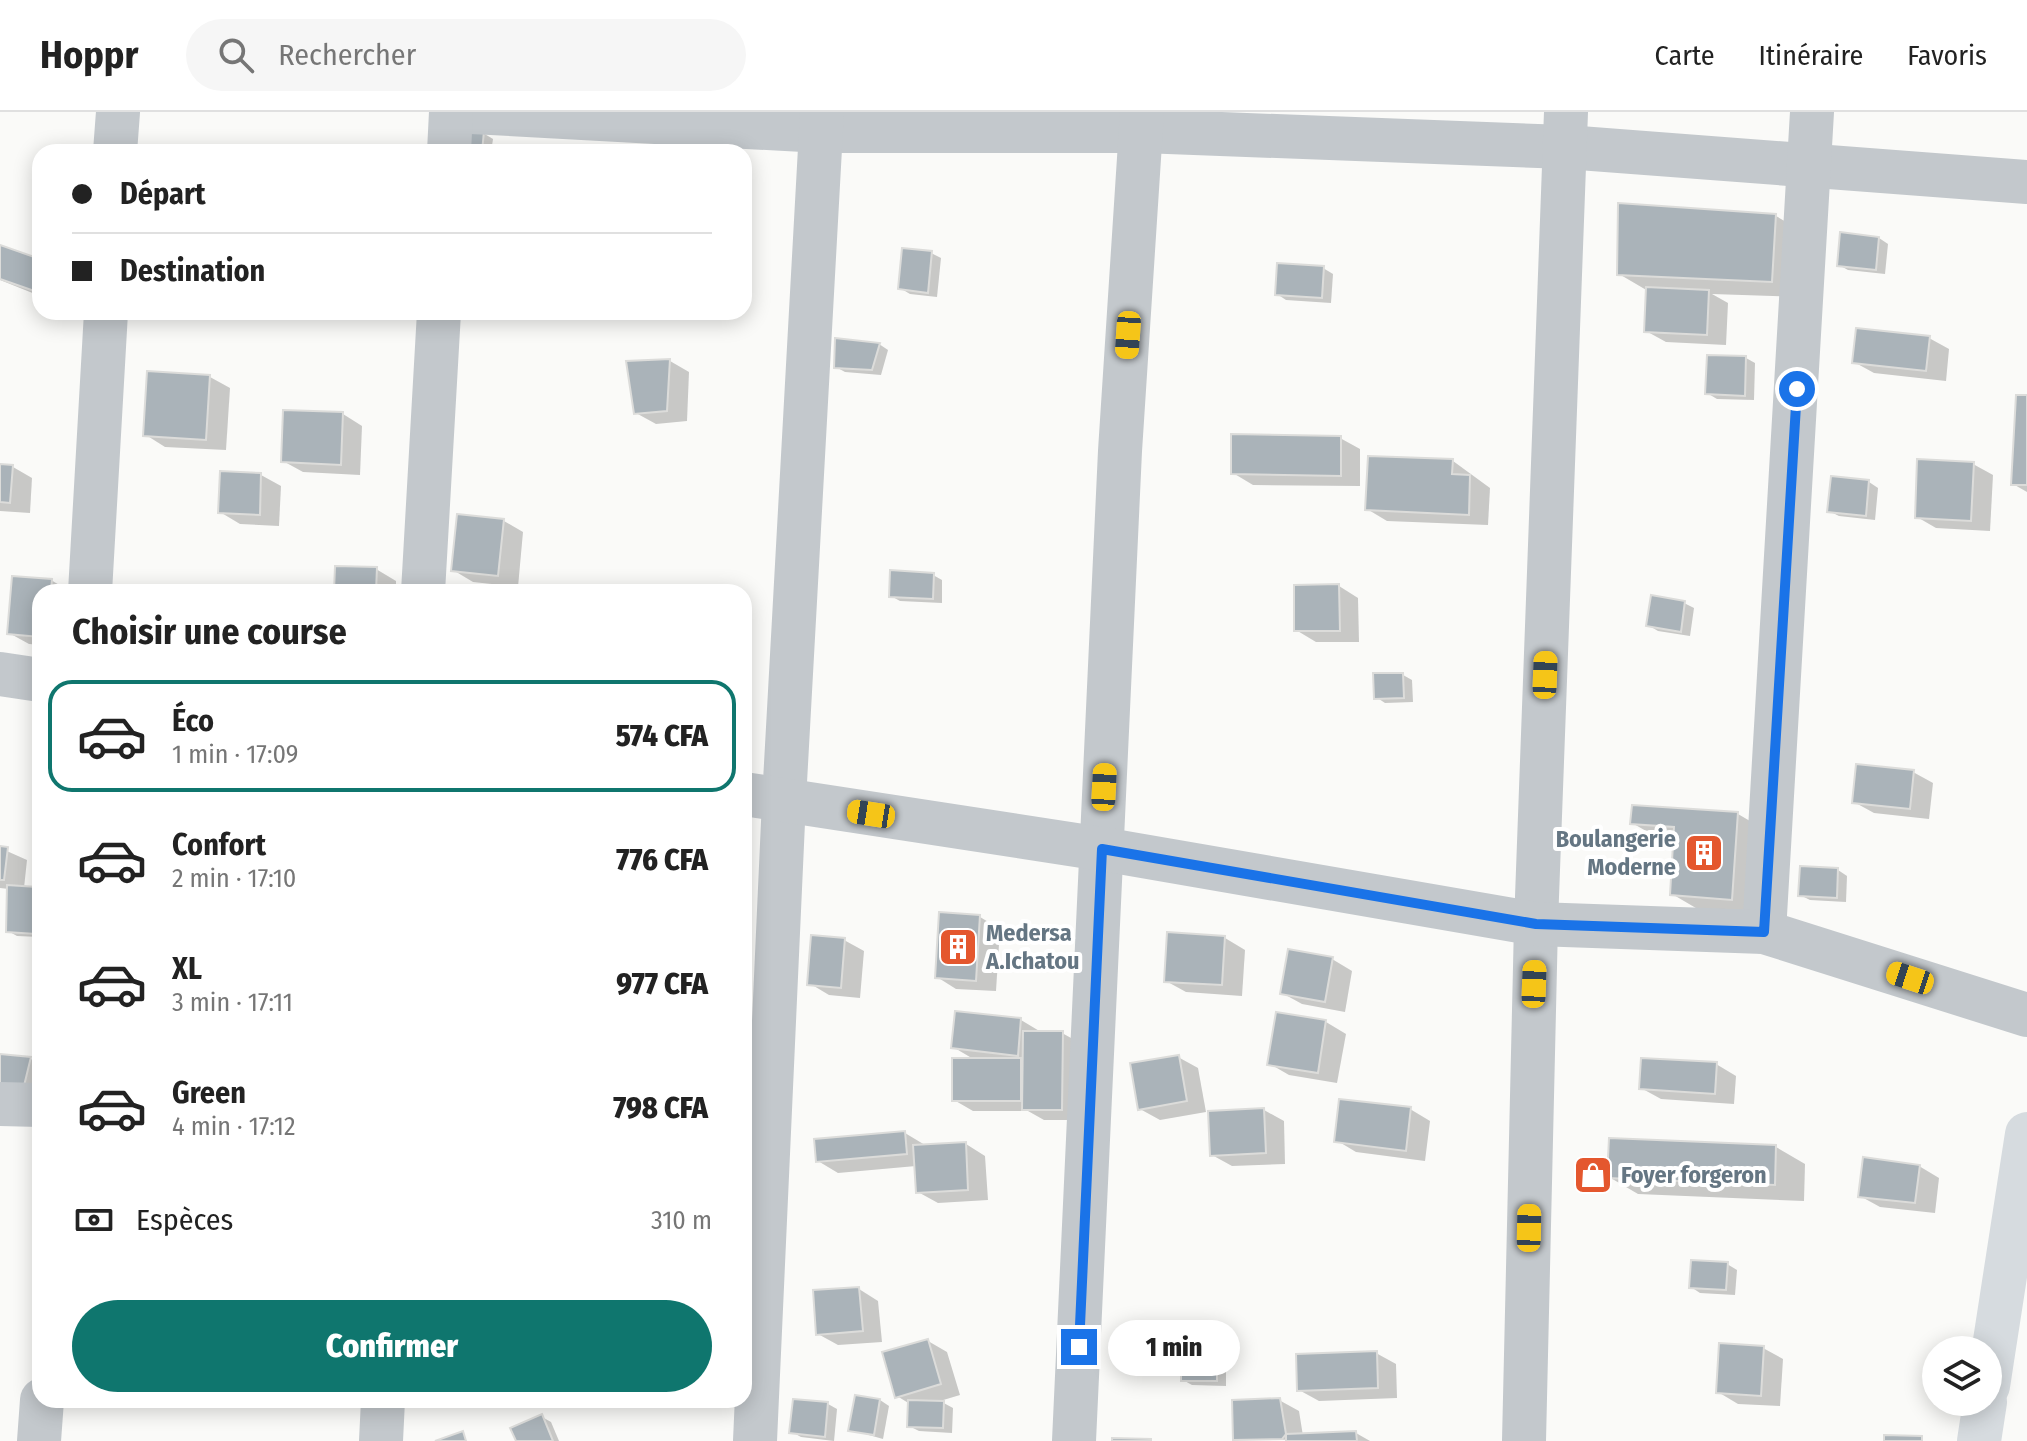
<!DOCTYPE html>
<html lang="fr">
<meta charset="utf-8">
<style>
:root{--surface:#fff;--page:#f6f6f6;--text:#222;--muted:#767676;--line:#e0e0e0;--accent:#0f766e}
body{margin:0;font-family:"Fira Sans Condensed",sans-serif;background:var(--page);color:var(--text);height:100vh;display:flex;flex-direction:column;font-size:30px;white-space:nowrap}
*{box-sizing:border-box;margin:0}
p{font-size:26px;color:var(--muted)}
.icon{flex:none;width:44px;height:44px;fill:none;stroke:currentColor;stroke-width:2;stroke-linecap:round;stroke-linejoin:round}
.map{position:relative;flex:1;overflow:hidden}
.sheet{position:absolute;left:32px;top:472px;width:720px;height:824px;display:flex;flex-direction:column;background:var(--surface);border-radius:24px;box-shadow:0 4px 20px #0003}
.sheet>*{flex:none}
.guide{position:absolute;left:32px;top:32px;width:720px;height:176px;border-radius:24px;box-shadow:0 4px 20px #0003;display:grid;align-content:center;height:176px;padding:0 40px;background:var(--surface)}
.tools{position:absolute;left:1922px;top:1224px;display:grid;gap:16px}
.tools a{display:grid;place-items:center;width:80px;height:80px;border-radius:50%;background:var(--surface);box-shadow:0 4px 20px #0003;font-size:40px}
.end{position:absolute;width:36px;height:36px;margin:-18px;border:10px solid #1a73e8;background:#fff;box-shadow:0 0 0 4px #fff}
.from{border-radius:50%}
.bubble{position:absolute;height:56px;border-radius:28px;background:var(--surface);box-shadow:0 4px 20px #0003;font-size:26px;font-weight:800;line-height:56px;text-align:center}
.car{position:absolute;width:24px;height:48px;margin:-24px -12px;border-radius:10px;box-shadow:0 0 6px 2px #0007;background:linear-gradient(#f5c518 24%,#345 0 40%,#f5c518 0 76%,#345 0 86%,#f5c518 0)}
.guide b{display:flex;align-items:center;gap:28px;height:76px;font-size:30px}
.guide b+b{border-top:2px solid var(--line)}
.guide i{width:20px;height:20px;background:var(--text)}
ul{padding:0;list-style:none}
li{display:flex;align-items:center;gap:24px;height:112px;margin:0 16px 12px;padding:0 24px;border:4px solid transparent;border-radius:24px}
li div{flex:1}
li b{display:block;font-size:30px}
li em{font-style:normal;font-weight:800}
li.on{border-color:var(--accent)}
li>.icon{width:72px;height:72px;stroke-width:1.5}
h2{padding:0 40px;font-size:36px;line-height:96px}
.pay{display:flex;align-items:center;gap:20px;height:88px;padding:0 40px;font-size:30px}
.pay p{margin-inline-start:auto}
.primary-button{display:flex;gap:16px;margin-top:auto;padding:16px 40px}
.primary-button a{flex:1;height:92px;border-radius:48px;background:var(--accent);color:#fff;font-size:32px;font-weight:800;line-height:92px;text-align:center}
header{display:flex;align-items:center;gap:48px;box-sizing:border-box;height:112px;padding:0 40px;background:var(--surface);border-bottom:2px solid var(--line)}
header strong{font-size:38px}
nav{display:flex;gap:44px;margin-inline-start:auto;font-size:28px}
.search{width:560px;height:72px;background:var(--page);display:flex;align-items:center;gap:20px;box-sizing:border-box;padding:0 28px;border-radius:44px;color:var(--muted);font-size:30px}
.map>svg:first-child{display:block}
.shadow{fill:#0003}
.building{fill:#aab3b9;stroke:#dcdcda;stroke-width:2}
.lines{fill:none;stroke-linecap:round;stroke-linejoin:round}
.minor{stroke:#c3c8cc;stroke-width:44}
.tertiary{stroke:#c3c8cc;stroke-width:44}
.secondary{stroke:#d6dbdf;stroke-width:44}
.route{stroke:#1a73e8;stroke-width:10}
.labels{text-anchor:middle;stroke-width:8;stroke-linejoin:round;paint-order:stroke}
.poi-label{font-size:24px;font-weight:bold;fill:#657683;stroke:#fff;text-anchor:start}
</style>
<header>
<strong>Hoppr</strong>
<div class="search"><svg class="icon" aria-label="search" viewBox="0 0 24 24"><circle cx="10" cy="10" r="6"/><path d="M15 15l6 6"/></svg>Rechercher</div>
<nav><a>Carte</a><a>Itinéraire</a><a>Favoris</a></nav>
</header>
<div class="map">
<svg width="2027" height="1329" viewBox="0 0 2027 1329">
<rect width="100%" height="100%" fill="#fafaf8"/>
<g class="shadow">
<polygon points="483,21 493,27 491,40 473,40"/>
<polygon points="1776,104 1805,121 1801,185 1712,182 1728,191 1726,233 1666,230 1646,219 1648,179 1619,162"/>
<polygon points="1879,126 1888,132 1885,162 1848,158 1839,153"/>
<polygon points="0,136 40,150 40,184 0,168"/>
<polygon points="931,141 941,146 937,185 910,182 900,176"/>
<polygon points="1323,156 1333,162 1331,191 1286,188 1277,182"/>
<polygon points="1929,226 1949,237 1946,269 1874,261 1854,250"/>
<polygon points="879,232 888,238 881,263 845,260 836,255"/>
<polygon points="1746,246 1755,251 1754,288 1717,287 1707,281"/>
<polygon points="670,249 689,260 687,309 656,312 636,301"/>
<polygon points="210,265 230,276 226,338 165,335 146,323"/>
<polygon points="2027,285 2027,380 2013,372"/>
<polygon points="343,302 362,314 360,363 303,360 283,349"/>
<polygon points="1340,326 1360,337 1360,374 1253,373 1233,361"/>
<polygon points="1453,349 1490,376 1488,413 1387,409 1367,397"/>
<polygon points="1973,352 1993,363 1990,419 1936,416 1917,405"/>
<polygon points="0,354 13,355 32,366 30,401 0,399"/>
<polygon points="261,363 281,374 279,414 240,412 220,400"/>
<polygon points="1869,370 1878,376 1875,408 1839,404 1829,399"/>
<polygon points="504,409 523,420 518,475 473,470 453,458"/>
<polygon points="376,457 396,469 396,480 336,480"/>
<polygon points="933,463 942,468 942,491 900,489 891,484"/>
<polygon points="13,466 51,468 71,480 40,480 40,533 29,532 9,521"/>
<polygon points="1339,474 1358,486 1359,530 1316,530 1296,518"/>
<polygon points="1684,491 1694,496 1690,524 1658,519 1648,513"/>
<polygon points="1403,563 1412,568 1413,590 1385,591 1376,585"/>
<polygon points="1913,660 1933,671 1929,707 1874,701 1854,690"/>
<polygon points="1738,702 1767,719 1761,803 1701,799 1672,782 1675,729 1662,728 1632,711"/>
<polygon points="0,736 27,748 24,776 40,779 40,825 17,824 8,819 9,777 0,776"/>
<polygon points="1838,758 1847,764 1846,790 1810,788 1800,783"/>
<polygon points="744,759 747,761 744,814"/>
<polygon points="941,802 980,805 1000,817 996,879 956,877 937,865"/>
<polygon points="1225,826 1245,838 1242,884 1186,880 1166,869"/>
<polygon points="844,828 864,839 860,886 829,883 809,871"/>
<polygon points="1332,847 1352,859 1345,900 1302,892 1282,881"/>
<polygon points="1278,902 1326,910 1346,922 1337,971 1289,963 1270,952"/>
<polygon points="1021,908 1041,920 1062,921 1082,932 1082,1008 1044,1008 1028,999 973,999 954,988 975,948 953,935"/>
<polygon points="0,944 31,947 40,953 40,988"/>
<polygon points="1178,945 1198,956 1206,1000 1160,1008 1140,997"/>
<polygon points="1716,952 1736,964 1734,992 1661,987 1641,976"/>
<polygon points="1410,997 1430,1009 1425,1049 1356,1040 1336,1028"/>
<polygon points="1264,998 1284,1009 1285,1052 1232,1054 1212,1043"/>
<polygon points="905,1021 925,1033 966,1032 985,1044 988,1088 938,1091 918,1080 916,1054 838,1061 818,1049"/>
<polygon points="1776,1035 1805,1052 1804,1089 1638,1082 1609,1065"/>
<polygon points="1919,1054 1939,1066 1935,1101 1880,1095 1860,1084"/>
<polygon points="1727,1152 1737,1158 1735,1183 1700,1181 1691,1175"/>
<polygon points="859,1177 878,1189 882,1230 838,1233 818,1222"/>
<polygon points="928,1229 947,1240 960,1283 940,1289 953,1296 952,1321 919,1319 909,1314 910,1292 897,1284"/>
<polygon points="1216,1233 1226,1238 1226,1274 1192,1273 1183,1268"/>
<polygon points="1763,1236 1783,1247 1780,1294 1738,1292 1718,1280"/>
<polygon points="1376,1241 1396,1252 1397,1286 1319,1289 1299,1278"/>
<polygon points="880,1288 889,1294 883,1327 851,1318"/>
<polygon points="1279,1288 1299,1299 1303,1324 1356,1321 1370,1329 1235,1327"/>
<polygon points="828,1292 837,1297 834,1329 801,1325 792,1320"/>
<polygon points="542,1305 551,1310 559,1329 518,1329"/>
</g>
<g class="building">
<polygon points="463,18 484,19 482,40 471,40"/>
<polygon points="1618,91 1776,102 1772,170 1617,163"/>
<polygon points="1840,120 1879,125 1876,158 1837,154"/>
<polygon points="0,133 40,147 40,181 0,167"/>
<polygon points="902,136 932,139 928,181 898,177"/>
<polygon points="1277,151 1324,154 1322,186 1275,183"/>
<polygon points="1646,175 1709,178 1707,223 1644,220"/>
<polygon points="1856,216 1930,224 1926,259 1852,251"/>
<polygon points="835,226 880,231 872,258 834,256"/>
<polygon points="1707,243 1746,244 1745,284 1705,282"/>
<polygon points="670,247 667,299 634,302 626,249"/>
<polygon points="147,259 210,263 206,328 143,324"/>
<polygon points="2016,283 2027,283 2027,373 2011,373"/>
<polygon points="283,298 343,300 341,353 281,350"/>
<polygon points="1231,322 1341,324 1341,364 1231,362"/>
<polygon points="1368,344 1453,347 1452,362 1470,363 1469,403 1365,398"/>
<polygon points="1917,347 1974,350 1971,409 1915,406"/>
<polygon points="0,352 13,353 10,391 0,390"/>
<polygon points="220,359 261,361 260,403 218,401"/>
<polygon points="1831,364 1869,368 1866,404 1827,400"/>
<polygon points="457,402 504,407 498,464 451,459"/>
<polygon points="335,454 377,455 376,480 334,480"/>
<polygon points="890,458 934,461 933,487 889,485"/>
<polygon points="12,464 52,467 51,480 40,480 40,525 7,522"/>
<polygon points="1339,472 1340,519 1294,519 1294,473"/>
<polygon points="1651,483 1685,489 1681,520 1646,514"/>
<polygon points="1373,561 1403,561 1404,586 1374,587"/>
<polygon points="1856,652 1914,658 1910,697 1852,691"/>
<polygon points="1632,693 1738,700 1732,788 1670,783 1674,715 1630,712"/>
<polygon points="0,734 8,735 4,768 0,768"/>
<polygon points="1800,754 1838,756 1837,786 1798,784"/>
<polygon points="7,773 37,775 36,822 6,820"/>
<polygon points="939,800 980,803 976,869 935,866"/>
<polygon points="1167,820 1225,824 1222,873 1164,870"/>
<polygon points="811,823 845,826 841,876 807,873"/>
<polygon points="1288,837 1333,845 1325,890 1280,882"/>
<polygon points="955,899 1021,906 1018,944 951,936"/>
<polygon points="1276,900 1326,908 1318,961 1267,953"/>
<polygon points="1023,919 1063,919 1062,998 1022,998"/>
<polygon points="0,942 31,945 23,978 0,976"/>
<polygon points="1179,943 1187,989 1138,998 1130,951"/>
<rect x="952" y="946" width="69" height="43"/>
<polygon points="1641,946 1717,950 1715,982 1639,977"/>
<polygon points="1339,987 1411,995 1406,1039 1334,1030"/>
<polygon points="1264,996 1266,1041 1210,1044 1208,999"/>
<polygon points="905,1019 907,1042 816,1050 814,1027"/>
<polygon points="1609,1026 1776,1033 1775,1073 1607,1066"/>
<polygon points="966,1030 968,1078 916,1081 913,1033"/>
<polygon points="1863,1045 1920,1053 1915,1091 1858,1085"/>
<polygon points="1691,1148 1728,1150 1726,1178 1689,1176"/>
<polygon points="859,1175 863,1219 816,1223 813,1178"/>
<polygon points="928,1227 941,1272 895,1286 882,1240"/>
<rect x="1181" y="1231" width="36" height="38"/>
<polygon points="1719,1231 1764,1234 1761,1284 1716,1281"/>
<polygon points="1377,1239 1378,1276 1297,1279 1296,1242"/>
<polygon points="855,1283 880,1287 874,1323 848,1319"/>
<polygon points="1280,1286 1286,1322 1282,1327 1233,1328 1232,1288"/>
<polygon points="793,1287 828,1290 825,1325 789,1321"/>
<polygon points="908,1288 944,1289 943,1316 907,1315"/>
<polygon points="542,1302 553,1329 516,1329 510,1316"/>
<polygon points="463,1319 466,1329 435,1329"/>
<polygon points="1356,1319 1357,1329 1286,1329 1286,1322"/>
<polygon points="1884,1323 1922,1324 1922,1329 1884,1329"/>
<polygon points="1112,1326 1151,1327 1151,1329 1112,1329"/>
</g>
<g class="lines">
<g class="minor">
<polyline points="472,0 822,19 1142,19 1566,35 2027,70"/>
<polyline points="115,40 118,0"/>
<polyline points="449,40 451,0"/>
<polyline points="90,480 106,200"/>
<polyline points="423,480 439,200"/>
<polyline points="1764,820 1812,0"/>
<polyline points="0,992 40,993"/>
<polyline points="39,1329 42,1288"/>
<polyline points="381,1329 383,1288"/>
<polyline points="755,1329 784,688 822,0"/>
<polyline points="1074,1329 1120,339 1142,0"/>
<polyline points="1524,1329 1536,812 1566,0"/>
</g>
<g class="tertiary">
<polyline points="0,562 40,568"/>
<polyline points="744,682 1102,737 1536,812 1764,820 2027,903"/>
</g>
<g class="secondary">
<polyline points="1988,1274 2027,1022"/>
<polyline points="1979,1329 1985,1290"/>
</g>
</g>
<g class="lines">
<polyline class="route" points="1079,1235 1102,737 1536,812 1764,820 1797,277"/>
</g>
<defs>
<symbol id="building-square" viewBox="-11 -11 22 22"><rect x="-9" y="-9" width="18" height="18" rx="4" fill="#e4572e" stroke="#fff"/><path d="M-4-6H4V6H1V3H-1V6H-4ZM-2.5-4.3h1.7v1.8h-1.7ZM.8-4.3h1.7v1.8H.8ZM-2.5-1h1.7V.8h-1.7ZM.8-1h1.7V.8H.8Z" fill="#fff"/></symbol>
<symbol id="shop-square" viewBox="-11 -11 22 22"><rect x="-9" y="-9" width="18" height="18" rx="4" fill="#e4572e" stroke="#fff"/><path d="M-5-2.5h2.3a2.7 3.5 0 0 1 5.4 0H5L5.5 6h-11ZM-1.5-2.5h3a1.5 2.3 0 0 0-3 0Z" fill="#fff"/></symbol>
</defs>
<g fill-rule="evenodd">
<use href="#building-square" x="1682" y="719" width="44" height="44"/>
<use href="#building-square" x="936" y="813" width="44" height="44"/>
<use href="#shop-square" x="1571" y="1041" width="44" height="44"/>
</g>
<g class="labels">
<g class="poi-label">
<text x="1676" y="735" text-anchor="end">Boulangerie<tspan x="1676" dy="28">Moderne</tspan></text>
<text x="986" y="829">Medersa<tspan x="986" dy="28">A.Ichatou</tspan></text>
<text x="1621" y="1071">Foyer forgeron</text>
</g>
</g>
</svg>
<div class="tools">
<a><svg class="icon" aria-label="layers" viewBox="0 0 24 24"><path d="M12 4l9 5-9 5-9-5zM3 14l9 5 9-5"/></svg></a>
</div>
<i class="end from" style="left:1797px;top:277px"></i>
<i class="end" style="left:1079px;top:1235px"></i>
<div class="bubble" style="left:1108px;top:1208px;width:132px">1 min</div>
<i class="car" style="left:1128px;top:223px;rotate:184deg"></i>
<i class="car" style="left:1545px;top:563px;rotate:2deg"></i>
<i class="car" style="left:1104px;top:675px;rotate:3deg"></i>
<i class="car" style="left:871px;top:702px;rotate:279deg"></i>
<i class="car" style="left:1910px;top:866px;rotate:288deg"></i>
<i class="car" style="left:1534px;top:872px;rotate:2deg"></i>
<i class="car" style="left:1529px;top:1116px;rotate:1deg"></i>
<div class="guide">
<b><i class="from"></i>Départ</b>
<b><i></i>Destination</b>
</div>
<section class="sheet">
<h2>Choisir une course</h2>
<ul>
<li class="on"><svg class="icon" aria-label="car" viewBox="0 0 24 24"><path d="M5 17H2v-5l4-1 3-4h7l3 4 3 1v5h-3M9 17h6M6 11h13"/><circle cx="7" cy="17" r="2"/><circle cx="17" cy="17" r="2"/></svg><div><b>Éco</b><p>1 min · 17:09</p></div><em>574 CFA</em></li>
<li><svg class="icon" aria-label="car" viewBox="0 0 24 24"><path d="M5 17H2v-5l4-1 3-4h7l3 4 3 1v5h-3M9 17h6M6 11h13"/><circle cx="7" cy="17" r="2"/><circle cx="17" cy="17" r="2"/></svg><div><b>Confort</b><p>2 min · 17:10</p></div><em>776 CFA</em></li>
<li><svg class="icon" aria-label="car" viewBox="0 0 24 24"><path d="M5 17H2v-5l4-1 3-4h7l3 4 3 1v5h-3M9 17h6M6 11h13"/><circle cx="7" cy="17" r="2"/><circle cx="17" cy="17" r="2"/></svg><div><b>XL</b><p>3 min · 17:11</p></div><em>977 CFA</em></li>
<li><svg class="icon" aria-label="car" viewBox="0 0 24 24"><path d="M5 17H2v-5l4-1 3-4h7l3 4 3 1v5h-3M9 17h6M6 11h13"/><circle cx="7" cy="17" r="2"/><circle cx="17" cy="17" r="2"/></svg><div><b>Green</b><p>4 min · 17:12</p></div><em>798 CFA</em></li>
</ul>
<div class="pay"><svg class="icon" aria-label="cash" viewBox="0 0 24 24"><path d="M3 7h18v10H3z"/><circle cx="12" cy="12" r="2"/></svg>Espèces<p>310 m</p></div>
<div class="primary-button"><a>Confirmer</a></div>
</section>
</div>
